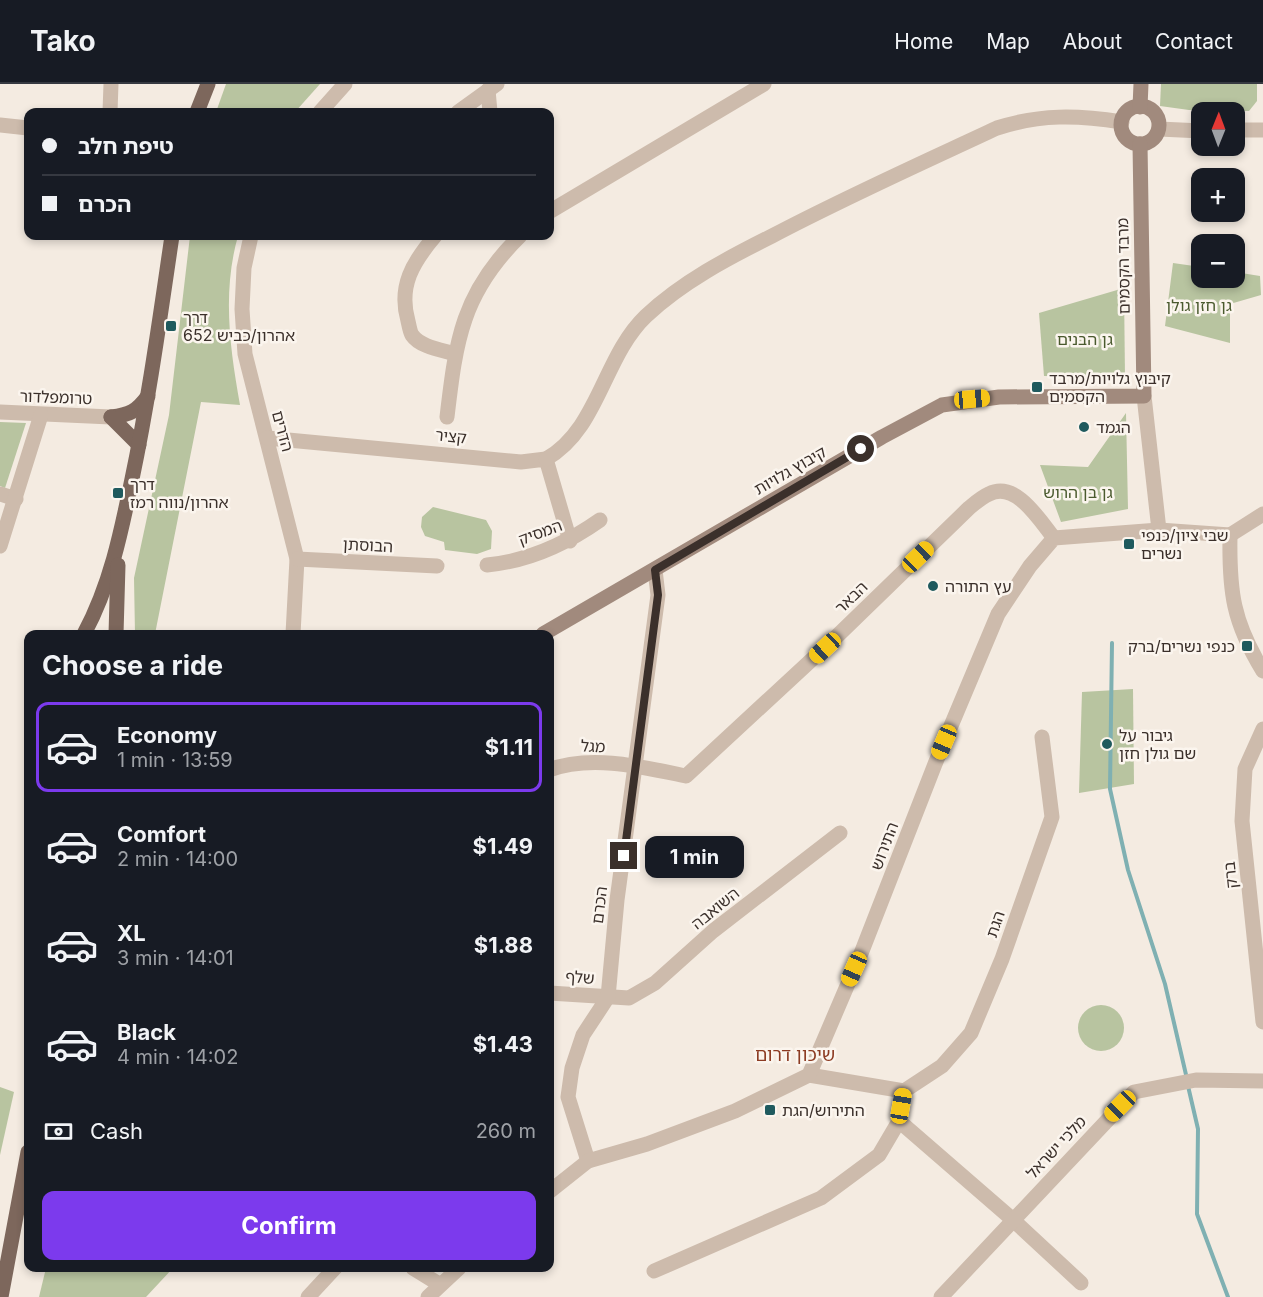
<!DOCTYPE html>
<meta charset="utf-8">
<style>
:root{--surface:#171b24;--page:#242831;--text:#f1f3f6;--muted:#9ea1a6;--line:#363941;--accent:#7c3aed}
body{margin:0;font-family:Inter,"Noto Sans Hebrew",sans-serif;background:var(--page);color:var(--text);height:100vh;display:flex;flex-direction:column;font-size:22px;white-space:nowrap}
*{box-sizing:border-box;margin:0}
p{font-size:20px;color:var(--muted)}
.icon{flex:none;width:33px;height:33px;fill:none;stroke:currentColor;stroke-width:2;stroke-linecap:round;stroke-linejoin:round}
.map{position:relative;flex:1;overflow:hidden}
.details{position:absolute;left:24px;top:546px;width:530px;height:642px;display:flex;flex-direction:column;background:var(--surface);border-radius:12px;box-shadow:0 3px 9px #0003}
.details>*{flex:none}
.top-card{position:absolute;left:24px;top:24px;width:530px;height:132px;border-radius:12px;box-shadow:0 3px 9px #0003;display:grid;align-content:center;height:132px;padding:0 18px;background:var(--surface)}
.needle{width:39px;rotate:1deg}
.controls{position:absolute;left:1191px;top:18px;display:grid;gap:12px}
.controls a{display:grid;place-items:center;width:54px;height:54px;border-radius:12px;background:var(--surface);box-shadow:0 3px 9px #0003;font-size:30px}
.end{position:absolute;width:27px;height:27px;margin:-14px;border:8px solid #3b302b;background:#fff;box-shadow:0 0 0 3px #fff}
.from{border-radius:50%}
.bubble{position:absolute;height:42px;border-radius:12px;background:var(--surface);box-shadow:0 3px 9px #0003;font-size:20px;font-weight:700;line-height:42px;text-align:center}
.car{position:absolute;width:18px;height:36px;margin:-18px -9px;border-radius:8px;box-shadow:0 0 4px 2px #0007;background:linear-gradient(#f5c518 24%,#345 0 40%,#f5c518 0 76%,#345 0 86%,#f5c518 0)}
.top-card b{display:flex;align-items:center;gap:21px;height:57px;font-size:22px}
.top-card b+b{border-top:2px solid var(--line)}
.top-card i{width:15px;height:15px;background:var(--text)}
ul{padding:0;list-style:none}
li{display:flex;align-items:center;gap:18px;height:90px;margin:0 12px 9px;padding:0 6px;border:3px solid transparent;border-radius:12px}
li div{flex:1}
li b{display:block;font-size:22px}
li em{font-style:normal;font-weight:700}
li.on{border-color:var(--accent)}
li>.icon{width:54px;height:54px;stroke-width:1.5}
h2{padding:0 18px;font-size:27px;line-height:72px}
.pay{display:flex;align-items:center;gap:15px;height:66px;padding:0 18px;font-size:22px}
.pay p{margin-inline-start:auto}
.button{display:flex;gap:12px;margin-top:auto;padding:12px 18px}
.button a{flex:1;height:69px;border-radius:12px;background:var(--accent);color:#fff;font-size:24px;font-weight:700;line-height:69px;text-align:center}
header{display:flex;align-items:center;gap:36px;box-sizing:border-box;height:84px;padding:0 30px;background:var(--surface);border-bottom:2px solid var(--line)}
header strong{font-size:28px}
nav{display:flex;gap:33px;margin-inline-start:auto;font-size:21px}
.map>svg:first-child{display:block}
.green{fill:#b8c4a0}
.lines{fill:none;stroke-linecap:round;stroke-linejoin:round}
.stream{stroke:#7fb0b2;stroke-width:4}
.street{stroke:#cdbbac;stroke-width:15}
.secondary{stroke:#a18a7d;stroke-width:15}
.primary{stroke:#7d675c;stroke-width:15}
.route{stroke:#3b302b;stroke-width:8}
.poi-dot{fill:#1f5a5e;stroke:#fbf5ee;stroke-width:2}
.labels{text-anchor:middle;stroke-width:5;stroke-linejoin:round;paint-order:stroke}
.street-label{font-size:16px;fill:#3b302b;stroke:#fbf5ee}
.park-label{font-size:16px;fill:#4a5a2e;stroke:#fbf5ee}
.poi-label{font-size:16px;fill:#3b302b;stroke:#fbf5ee;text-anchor:start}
.neighbourhood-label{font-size:18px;fill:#8c3b22;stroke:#fbf5ee}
</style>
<header>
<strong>Tako</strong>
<nav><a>Home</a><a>Map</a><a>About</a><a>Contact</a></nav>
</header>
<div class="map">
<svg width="1263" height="1213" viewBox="0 0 1263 1213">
<rect width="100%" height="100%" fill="#f4ebe1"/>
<g class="green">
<polygon points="226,0 320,0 295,28 216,28"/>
<polygon points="1161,0 1257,0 1257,17 1249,27 1189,26 1160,22"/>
<path d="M190,152H238C222,208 230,265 240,321L201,318L155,550H135L134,494L169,331Z"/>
<polygon points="1173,179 1201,183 1202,194 1234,194 1235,188 1260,192 1261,211 1230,220 1230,259 1165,242"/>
<polygon points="1124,204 1125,294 1044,292 1039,229"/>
<polygon points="1126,329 1128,425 1061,438 1040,381 1088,383"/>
<polygon points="0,338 26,339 5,404 0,402"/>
<polygon points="433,423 486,436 492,447 491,465 477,470 445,466 444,458 425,452 421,443 422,433"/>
<polygon points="1133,605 1134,700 1079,709 1082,608"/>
<circle cx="1101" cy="944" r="23"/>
<polygon points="0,1003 14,1008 0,1071"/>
<polygon points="46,1184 173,1184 146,1213 39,1213"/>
</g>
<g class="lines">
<g class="stream">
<polyline points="1112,559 1110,705 1128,786 1165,900 1187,995"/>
<polyline points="1188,1002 1198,1045 1197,1130 1228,1213"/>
</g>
<g class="street">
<polyline points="488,6 490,28"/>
<polyline points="110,28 111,0"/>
<polyline points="320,28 345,0"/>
<polyline points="458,28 497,0"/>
<polyline points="0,41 28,44"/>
<polyline points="1159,45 1202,47"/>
<polyline points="1234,46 1263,46"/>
<polyline points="549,128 764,0"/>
<polyline points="251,152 244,184 242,225 245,270 297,475 293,550"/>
<path d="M435,152C413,178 398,202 408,237C409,241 410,248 412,251C420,263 442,266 455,270"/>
<polyline points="1144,312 1159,446"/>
<polyline points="0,328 111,333"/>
<path d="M447,333C456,256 462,209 520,152"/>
<polyline points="267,354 521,378 546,375 570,457"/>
<path d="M546,375C599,345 603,273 646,232C682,198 728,174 772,152C846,113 922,79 997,44C1041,30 1077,31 1122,38"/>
<polyline points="0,410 16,415"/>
<path d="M1230,451C1229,508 1233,538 1263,587"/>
<polyline points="1230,451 1263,430"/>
<polyline points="0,462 41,331"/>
<polyline points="297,475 437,482"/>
<path d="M487,481C528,477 566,460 600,436"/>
<polyline points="1263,645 1245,685 1242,737 1263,938"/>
<path d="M549,686C591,670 643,683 686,692L833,556L969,424C975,419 982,413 989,410C1016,396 1040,437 1054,454"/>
<polyline points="549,909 629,914 655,899 713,847 840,749"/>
<polyline points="809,991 904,1007 942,982 971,949 1002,875 1052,733 1042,653"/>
<polyline points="899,1037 1012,1135 1081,1199"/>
<polyline points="588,1077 568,1013 572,984 583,951 608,913 617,816 658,511 655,486"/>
<polyline points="549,1108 588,1077 647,1060 735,1027 809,991 862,867 935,680 998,530 1030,482 1054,454 1159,446 1230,451"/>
<polyline points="413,1184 439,1200"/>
<polyline points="654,1187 821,1114 879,1071 899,1037 904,1007"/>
<polyline points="308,1213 335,1184"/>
<polyline points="428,1213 459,1184"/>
<polyline points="941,1213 1134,1008 1196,996 1263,997"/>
</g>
<g class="secondary">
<circle cx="1140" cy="41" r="19"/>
<polyline points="1140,23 1141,0"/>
<polyline points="543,550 882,353 942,321 999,313 1144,312 1140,60"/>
</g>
<g class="primary">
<polyline points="197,28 208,0"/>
<path d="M111,333C130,331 137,327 148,312"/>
<polyline points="111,333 139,361"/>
<path d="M84,550C110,502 121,449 132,395C149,314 160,233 172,152"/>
<polyline points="116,550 118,481"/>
<polyline points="1,1213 28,1068"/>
</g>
</g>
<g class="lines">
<polyline class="route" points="624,772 658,511 655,486 861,365"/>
</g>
<g class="poi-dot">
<rect x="165" y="236" width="12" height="12" rx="3"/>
<rect x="1031" y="297" width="12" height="12" rx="3"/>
<circle cx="1084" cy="343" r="6"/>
<rect x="112" y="403" width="12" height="12" rx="3"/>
<rect x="1123" y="454" width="12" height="12" rx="3"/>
<circle cx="933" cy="502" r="6"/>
<rect x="1241" y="556" width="12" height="12" rx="3"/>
<circle cx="1107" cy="660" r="6"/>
<rect x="764" y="1020" width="12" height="12" rx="3"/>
</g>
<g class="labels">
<g class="street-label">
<text transform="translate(1123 182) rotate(-91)" y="6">מרבד הקסמים</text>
<text transform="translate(56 313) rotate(2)" y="6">טרומפלדור</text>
<text transform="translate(283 347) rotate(75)" y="6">הדרים</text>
<text transform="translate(451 352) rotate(6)" y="6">קציר</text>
<text transform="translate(790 386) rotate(-30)" y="6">קיבוץ גלויות</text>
<text transform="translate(540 448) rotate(-20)" y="6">המסיק</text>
<text transform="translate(368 461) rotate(3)" y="6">הבוסתן</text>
<text transform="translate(851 513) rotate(-44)" y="6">הבאר</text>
<text transform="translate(593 662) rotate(3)" y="6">מגל</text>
<text transform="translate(884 762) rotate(-69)" y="6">התירוש</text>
<text transform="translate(1230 791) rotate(-96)" y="6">ברק</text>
<text transform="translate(599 821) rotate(-83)" y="6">הכרם</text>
<text transform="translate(715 824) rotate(-39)" y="6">השואבה</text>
<text transform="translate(995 840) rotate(-71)" y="6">הגת</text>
<text transform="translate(580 893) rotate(4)" y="6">שלף</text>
<text transform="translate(1056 1063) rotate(-47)" y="6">מלכי ישראל</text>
</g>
<g class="park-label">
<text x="1199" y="227">גן חזן גולן</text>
<text x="1085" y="261">גן הבנים</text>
<text x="1078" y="414">גן בן הרוש</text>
</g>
<g class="poi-label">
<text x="183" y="239">דרך<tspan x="183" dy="18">אהרון/כביש 652</tspan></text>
<text x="1049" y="300">קיבוץ גלויות/מרבד<tspan x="1049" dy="18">הקסמים</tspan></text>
<text x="1096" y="349">הגמד</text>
<text x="130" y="406">דרך<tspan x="130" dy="18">אהרון/נווה רמז</tspan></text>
<text x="1141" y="457">שבי ציון/כנפי<tspan x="1141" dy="18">נשרים</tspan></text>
<text x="945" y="508">עץ התורה</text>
<text x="1235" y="568" text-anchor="end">כנפי נשרים/ברק</text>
<text x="1119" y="657">גיבור על<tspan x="1119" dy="18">שם גולן חזן</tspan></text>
<text x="782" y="1032">התירוש/הגת</text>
</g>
<g class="neighbourhood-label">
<text x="795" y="977">שיכון דרום</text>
</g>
</g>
</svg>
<div class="controls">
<a><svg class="needle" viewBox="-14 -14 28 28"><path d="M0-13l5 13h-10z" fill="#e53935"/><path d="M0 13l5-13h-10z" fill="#9ea1a6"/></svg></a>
<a>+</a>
<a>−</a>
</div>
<i class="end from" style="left:861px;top:365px"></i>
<i class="end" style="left:624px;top:772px"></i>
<div class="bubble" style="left:645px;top:752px;width:99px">1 min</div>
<i class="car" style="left:972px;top:315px;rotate:85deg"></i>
<i class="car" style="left:918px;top:473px;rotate:46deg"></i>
<i class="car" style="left:825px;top:564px;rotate:227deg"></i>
<i class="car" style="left:944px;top:658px;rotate:203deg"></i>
<i class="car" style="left:854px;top:885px;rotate:204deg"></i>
<i class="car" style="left:901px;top:1022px;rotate:10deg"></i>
<i class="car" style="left:1120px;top:1022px;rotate:225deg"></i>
<div class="top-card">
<b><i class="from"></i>טיפת חלב</b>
<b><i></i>הכרם</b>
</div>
<section class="details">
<h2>Choose a ride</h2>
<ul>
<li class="on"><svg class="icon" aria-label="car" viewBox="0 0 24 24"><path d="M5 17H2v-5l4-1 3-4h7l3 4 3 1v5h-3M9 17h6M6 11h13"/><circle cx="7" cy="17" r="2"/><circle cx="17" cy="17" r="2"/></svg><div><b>Economy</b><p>1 min · 13:59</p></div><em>$1.11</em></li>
<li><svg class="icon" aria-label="car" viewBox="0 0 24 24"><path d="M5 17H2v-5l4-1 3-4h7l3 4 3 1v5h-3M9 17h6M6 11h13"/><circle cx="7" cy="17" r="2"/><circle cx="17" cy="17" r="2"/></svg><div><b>Comfort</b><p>2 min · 14:00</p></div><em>$1.49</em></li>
<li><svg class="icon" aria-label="car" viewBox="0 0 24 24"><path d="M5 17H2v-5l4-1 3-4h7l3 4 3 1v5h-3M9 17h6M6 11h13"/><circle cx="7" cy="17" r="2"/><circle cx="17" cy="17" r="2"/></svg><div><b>XL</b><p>3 min · 14:01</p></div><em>$1.88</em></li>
<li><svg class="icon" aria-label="car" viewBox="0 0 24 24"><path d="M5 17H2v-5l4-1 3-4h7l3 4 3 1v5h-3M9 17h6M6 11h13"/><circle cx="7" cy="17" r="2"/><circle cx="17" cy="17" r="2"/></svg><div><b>Black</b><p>4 min · 14:02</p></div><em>$1.43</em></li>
</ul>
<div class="pay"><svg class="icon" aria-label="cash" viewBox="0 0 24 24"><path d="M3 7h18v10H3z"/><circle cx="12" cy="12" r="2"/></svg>Cash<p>260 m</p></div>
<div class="button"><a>Confirm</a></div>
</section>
</div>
